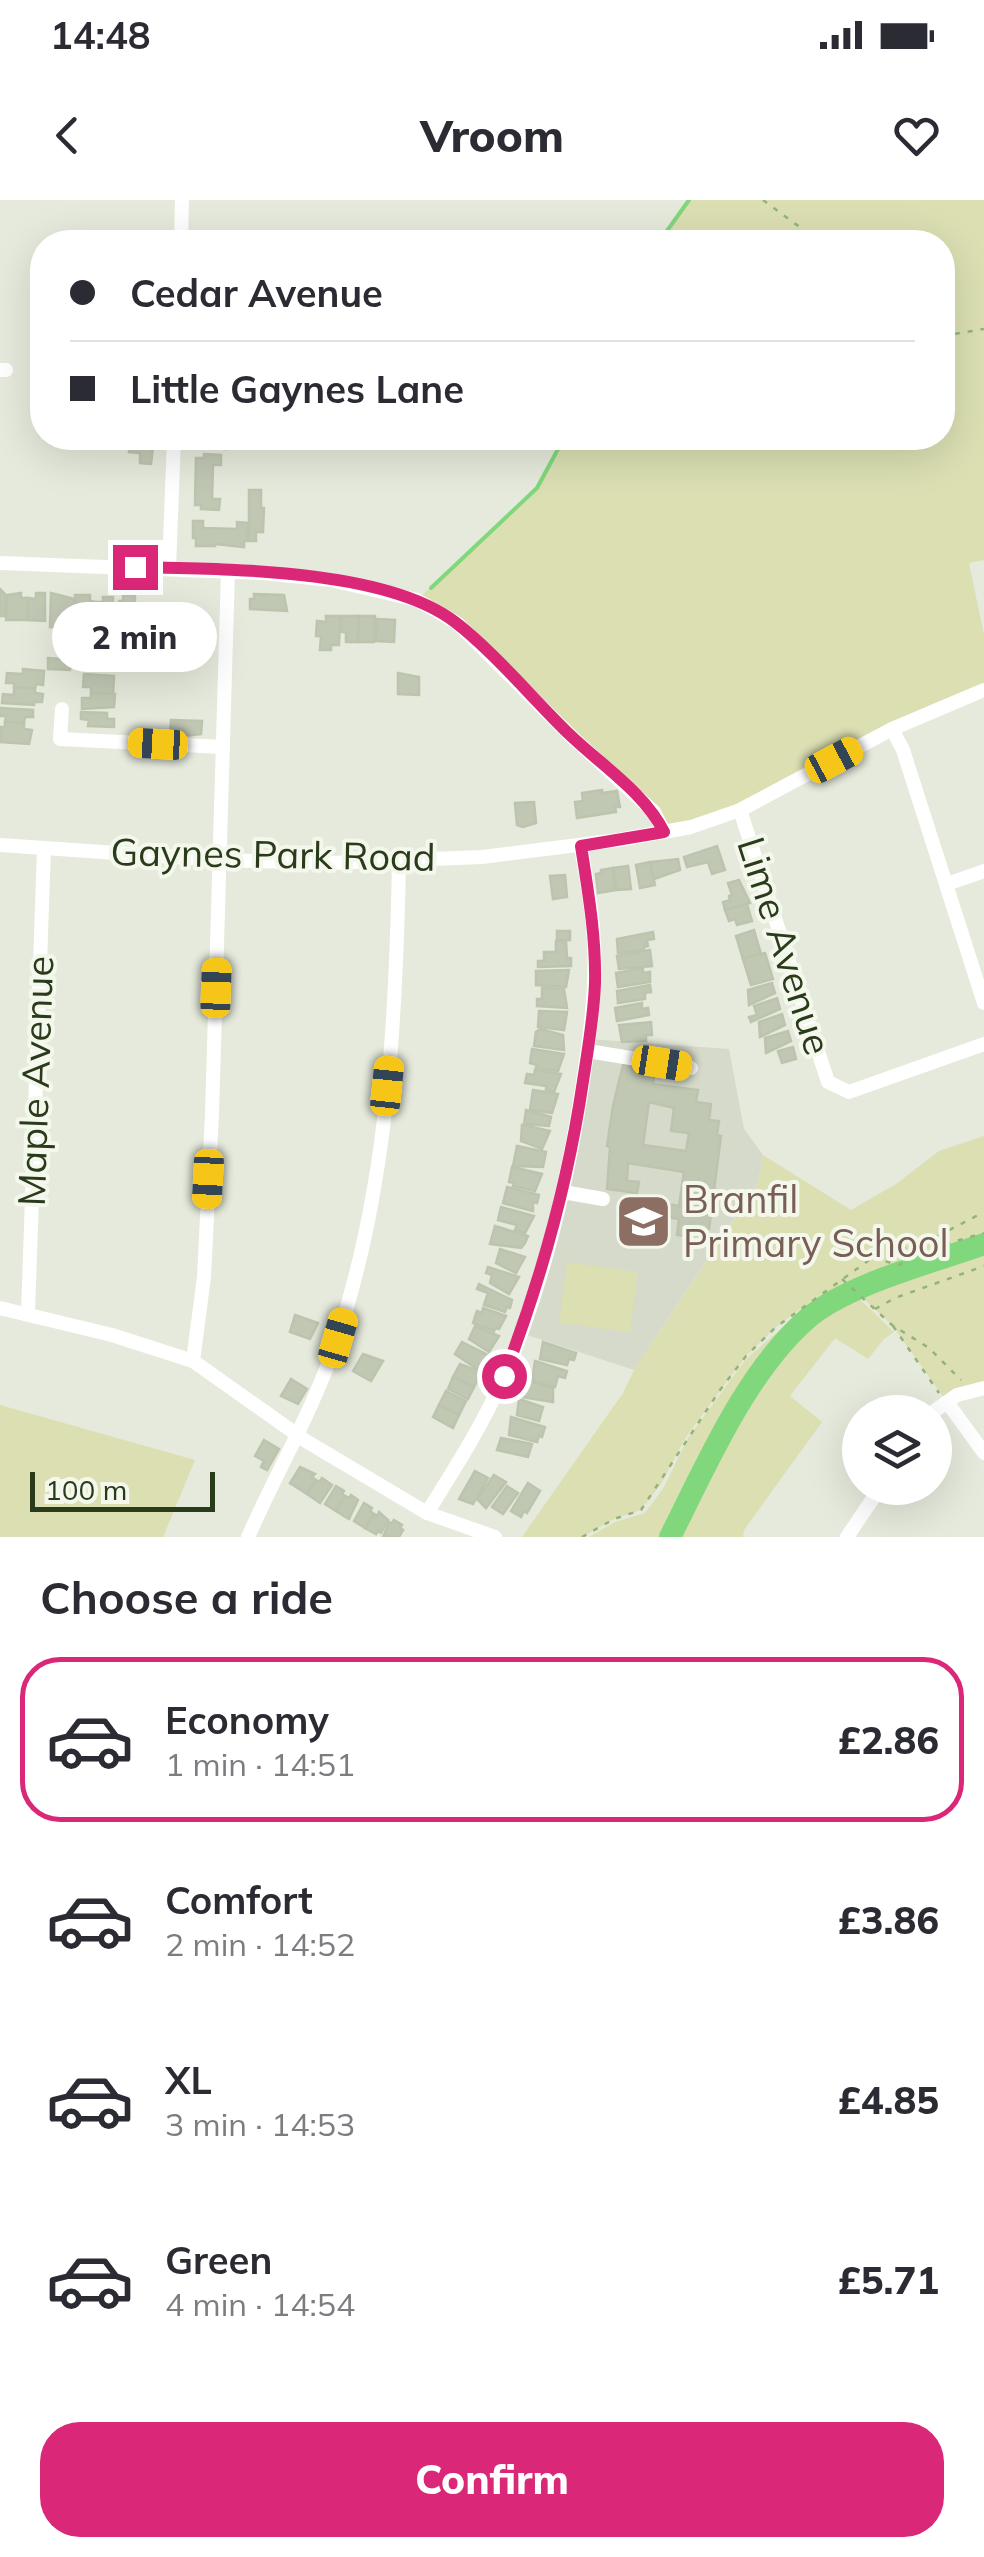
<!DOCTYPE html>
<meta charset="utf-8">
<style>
:root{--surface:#fff;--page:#f2f2f3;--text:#2b2b33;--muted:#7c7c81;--line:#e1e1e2;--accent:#db2777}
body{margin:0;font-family:Mulish,sans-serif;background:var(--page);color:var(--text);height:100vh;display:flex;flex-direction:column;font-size:38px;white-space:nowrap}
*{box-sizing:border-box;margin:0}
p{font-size:32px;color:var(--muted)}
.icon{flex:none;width:55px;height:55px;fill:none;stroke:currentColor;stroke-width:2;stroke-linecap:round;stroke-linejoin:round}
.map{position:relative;height:1337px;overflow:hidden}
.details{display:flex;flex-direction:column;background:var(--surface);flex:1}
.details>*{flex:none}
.banner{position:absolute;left:30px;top:30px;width:925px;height:220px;border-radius:40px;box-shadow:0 10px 40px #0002;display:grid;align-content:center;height:220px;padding:0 40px;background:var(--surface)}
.tools{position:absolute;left:842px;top:1195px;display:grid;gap:20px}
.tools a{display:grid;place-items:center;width:110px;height:110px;border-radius:50%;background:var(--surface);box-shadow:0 10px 40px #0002;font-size:50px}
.scale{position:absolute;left:30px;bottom:25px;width:185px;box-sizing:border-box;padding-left:10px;border:5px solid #2a3b1c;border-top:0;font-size:28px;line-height:35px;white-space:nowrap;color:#2a3b1c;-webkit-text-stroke:8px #f4f7ec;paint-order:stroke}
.end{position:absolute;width:45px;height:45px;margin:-22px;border:12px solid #db2777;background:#fff;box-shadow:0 0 0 5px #fff}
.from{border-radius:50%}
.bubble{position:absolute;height:70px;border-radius:35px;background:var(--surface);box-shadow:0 10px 40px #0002;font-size:32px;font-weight:800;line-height:70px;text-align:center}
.car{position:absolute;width:30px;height:60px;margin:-30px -15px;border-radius:12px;box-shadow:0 0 8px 2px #0007;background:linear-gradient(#f5c518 24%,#345 0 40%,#f5c518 0 76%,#345 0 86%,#f5c518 0)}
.banner b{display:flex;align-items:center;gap:35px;height:95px;font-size:38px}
.banner b+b{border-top:2px solid var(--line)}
.banner i{width:25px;height:25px;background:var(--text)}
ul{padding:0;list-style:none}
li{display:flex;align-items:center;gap:30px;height:165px;margin:0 20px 15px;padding:0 20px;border:5px solid transparent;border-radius:40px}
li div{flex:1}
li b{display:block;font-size:38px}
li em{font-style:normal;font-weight:800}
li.selected{border-color:var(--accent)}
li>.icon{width:90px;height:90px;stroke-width:1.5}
h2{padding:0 40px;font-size:45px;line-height:120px}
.button{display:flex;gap:20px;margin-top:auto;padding:20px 40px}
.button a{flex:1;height:115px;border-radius:40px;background:var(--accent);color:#fff;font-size:40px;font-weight:800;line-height:115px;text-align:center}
.status{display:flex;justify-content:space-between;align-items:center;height:70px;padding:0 50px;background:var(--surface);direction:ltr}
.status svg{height:28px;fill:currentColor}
header{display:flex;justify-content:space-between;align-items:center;height:130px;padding:0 40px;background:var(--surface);font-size:45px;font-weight:800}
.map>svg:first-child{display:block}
.built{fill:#d5daca}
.green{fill:#dbdfb2}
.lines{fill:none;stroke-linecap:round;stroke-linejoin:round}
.stream{stroke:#80d77c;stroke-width:4}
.river{stroke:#80d77c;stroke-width:22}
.building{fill:#c0c8b4;stroke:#bcc4ae;stroke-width:2.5;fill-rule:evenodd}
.path{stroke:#95b279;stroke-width:2.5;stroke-dasharray:5 8;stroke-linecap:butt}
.minor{stroke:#fff;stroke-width:14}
.route{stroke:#db2777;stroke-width:12}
.labels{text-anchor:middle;stroke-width:8;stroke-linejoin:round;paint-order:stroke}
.street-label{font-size:38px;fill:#2a3b1c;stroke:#f4f7ec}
.education-label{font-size:38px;fill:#785e54;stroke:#f4f7ec;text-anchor:start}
</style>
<div class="status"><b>14:48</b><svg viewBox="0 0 49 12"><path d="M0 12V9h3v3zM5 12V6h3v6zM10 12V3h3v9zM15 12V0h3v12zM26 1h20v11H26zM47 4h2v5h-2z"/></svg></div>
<header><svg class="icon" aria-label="back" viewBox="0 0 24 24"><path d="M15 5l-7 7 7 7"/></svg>Vroom<svg class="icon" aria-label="heart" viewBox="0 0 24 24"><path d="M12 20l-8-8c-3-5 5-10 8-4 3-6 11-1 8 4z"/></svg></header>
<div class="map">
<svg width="984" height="1337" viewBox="0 0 984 1337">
<rect width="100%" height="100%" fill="#e5eadc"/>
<polygon class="built" points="589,839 729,849 744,929 763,955 758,983 634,1170 521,1133 539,1080"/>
<g class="green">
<polygon points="689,0 984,0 984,360 969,363 984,435 984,490 769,596 664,632 654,612 457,423 417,400 537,288 564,238 942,238 942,42 659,42"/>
<polygon points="984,936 984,1188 947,1202 892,1125 852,1088 850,1081 850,1090 894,1132 884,1139 868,1159 835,1138 790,1196 822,1222 744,1330 743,1337 589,1337 615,1322 645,1313 664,1287 688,1238 746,1159 821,1094 776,1127 746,1156 686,1237 661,1284 641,1310 614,1319 582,1337 522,1337 623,1193 634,1170 758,984 763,955 851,1010 896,984 939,951"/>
<polygon points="567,1062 638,1072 630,1132 559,1123"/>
<polygon points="0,1205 195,1260 163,1337 0,1337"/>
</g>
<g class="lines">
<g class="stream">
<polyline points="659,42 689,0"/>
<polyline points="431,388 537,288 564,238"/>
</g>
<path class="river" d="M670,1337C707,1264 746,1172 808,1118C848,1084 934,1062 984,1044"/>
</g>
<g class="building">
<polygon points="130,238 154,238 151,264 140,263 140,253 129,252"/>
<polygon points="201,238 227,238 226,249 201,246"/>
<polygon points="204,254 221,255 221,265 213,265 212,299 220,299 219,310 201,309 201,305 195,305 196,258 204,258"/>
<polygon points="249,290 261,290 261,308 264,308 263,332 256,332 256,341 249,341"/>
<polygon points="193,321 203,321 203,328 237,329 237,322 248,323 247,341 244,341 244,347 215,344 215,346 196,346 196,338 193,338"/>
<polygon points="0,389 5,394 5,416 0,416"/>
<polygon points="21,393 21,398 28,398 28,420 6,420 7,395"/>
<polygon points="36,393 45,393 45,421 28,420 28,398 36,399"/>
<polygon points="51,393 74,399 73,421 69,421 69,428 50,427"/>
<polygon points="254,394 284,395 287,411 250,409 250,399 254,399"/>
<polygon points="75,395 90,395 90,401 95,402 94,427 77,427"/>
<polygon points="123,396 135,396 134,434 125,434 125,424 119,424 119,401 123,401"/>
<polygon points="103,397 113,397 113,427 94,427 95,402 103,402"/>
<polygon points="326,416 340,416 339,445 331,445 331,450 320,450 321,436 316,436 317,421 326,422"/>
<polygon points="342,416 359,416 358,442 346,442 346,432 341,432"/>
<polygon points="359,416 375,416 374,442 358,442"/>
<polygon points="377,419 395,420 394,442 376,441"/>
<polygon points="48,458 71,460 70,470 48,469"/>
<polygon points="23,469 44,471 43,485 36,484 35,489 14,487 14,483 6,483 7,473 23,474"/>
<polygon points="398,473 419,477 419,495 398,494"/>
<polygon points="84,474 114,476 113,494 91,493 91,487 83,487"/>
<polygon points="14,487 35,489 35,493 43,494 42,502 34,502 34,505 2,503 3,494 14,495"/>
<polygon points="91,493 115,494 114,507 82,509 82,498 91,498"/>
<polygon points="0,508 33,510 33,517 25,517 24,523 5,522 6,516 0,516"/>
<polygon points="81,512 107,513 107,519 114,519 114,527 88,526 89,520 81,519"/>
<polygon points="171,520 202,521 201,534 170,537"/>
<polygon points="5,522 24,523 24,529 32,530 29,544 0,542 1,527 5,527"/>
<polygon points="602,590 602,593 617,591 620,607 615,607 616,612 577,618 575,602 583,601 582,593"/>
<polygon points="534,602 536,623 523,627 517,625 515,603"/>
<polygon points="717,646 725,670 712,674 708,662 687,667 684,657"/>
<polygon points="678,659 680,670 654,679 650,662"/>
<polygon points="650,662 655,685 640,688 636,665"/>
<polygon points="628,666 631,689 616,690 613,668"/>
<polygon points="613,668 616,690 598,693 596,674 601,673 601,670"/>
<polygon points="565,675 567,697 553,699 550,676"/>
<polygon points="739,680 750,703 725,710 723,702 730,700 729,696 732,695 728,683"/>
<polygon points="747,704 752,721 737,725 735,719 729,721 725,710"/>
<polygon points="754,730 761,754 743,759 736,736"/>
<rect x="557" y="731" width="13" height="9"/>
<polygon points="653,732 654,739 647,740 648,746 644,747 644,750 618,753 617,739"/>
<polygon points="556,741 566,741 567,758 571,758 571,766 538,767 538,761 544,761 544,752 556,752"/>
<polygon points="650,750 652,766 619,769 617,756"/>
<polygon points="765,753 773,779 751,785 743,759"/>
<polygon points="643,768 643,773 650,772 650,782 618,787 616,773"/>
<polygon points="569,770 566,787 536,785 536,771"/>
<polygon points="772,783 775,793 749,805 748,790"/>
<polygon points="650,785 651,792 645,793 645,799 618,803 617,791"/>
<polygon points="542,788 564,789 567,808 537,806 537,799 542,799"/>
<polygon points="777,798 780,809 751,822 749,817 757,815 754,806"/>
<polygon points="642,803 642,809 648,808 649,815 617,821 615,808"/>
<polygon points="539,811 567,812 564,830 538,827"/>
<polygon points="782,814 785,825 760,837 759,822"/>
<polygon points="651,822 652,835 646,835 646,841 622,842 619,825"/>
<polygon points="540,829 563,835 564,850 534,846 536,832"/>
<polygon points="788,831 791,841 766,853 765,838"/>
<polygon points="793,847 796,859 782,863 778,851"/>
<polygon points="532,849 564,854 558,871 536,868 537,865 530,863"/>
<path d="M623,865L655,869L653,884L698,890L696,902L711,904L709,920L719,921L717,935L721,936L709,1029L693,1027L692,1037L677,1035L679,1019L665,1017L667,1004L679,1006L684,972L628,963L627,981L639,982L637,993L607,989L610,947L607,946L613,906ZM649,902L674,908L671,931L689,933L686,951L643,945Z"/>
<polygon points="535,870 561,874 554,892 546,890 546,886 525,883 527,874 534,875"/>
<polygon points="533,890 558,894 552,913 530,910"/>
<polygon points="526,910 551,917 549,926 524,924"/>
<polygon points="522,925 550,931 542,949 521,941"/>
<polygon points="517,946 546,952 543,967 513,966"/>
<polygon points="512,967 542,974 535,991 513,986 514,983 509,982"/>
<polygon points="507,987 539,995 537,1003 533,1002 533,1011 503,1003"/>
<polygon points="501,1007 534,1016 525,1033 515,1030 517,1025 498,1020"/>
<polygon points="495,1026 528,1036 525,1043 521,1048 490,1044"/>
<polygon points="500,1049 525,1057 516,1073 496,1063"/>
<polygon points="488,1067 519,1077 509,1094 490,1083 492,1075 486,1073"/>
<polygon points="479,1084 512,1100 510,1108 507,1107 505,1112 484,1105 488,1093 477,1089"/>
<polygon points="483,1108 506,1116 499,1129 495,1128 494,1131 473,1123 477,1111 482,1113"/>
<polygon points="295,1115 318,1123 310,1139 290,1132"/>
<polygon points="475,1126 499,1136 489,1152 469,1139"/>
<polygon points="462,1142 490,1156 480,1171 455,1154"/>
<polygon points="543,1142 576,1153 574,1160 569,1159 567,1165 540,1159"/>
<polygon points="363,1154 383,1161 371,1181 353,1171"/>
<polygon points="535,1161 567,1171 565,1178 558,1176 555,1187 532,1180"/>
<polygon points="460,1164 481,1172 474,1187 453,1177"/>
<polygon points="453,1177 474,1187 468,1199 448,1189"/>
<polygon points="291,1179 307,1189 298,1204 281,1196"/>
<polygon points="530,1181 553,1188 553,1202 522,1197"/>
<polygon points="446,1191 466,1201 459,1215 439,1205"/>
<polygon points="519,1199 543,1207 539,1221 517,1215"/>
<polygon points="439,1205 459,1215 453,1228 433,1217"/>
<polygon points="511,1217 545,1227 542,1237 539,1236 537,1242 509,1235"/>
<polygon points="501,1238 532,1244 528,1257 497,1250"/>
<polygon points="264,1240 279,1249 267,1270 261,1267 264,1261 255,1256"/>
<polygon points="300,1267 315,1274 312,1277 316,1280 307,1294 290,1283"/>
<polygon points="475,1271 488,1278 473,1304 459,1299"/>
<polygon points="494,1275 506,1282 486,1308 477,1299"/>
<polygon points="322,1278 332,1285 320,1303 307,1294 316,1280 319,1282"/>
<polygon points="528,1283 540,1291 527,1313 524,1311 521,1317 511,1311"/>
<polygon points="336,1286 344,1291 342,1294 345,1296 336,1311 325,1304"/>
<polygon points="507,1286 518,1293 503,1314 492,1307"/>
<polygon points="351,1295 358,1300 349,1319 336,1311 345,1296 349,1298"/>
<polygon points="364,1303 372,1308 370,1311 374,1314 365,1328 354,1321"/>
<polygon points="379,1312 388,1320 381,1333 378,1331 376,1334 365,1328 374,1314 377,1316"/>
<polygon points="394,1320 402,1325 400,1328 403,1330 399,1337 383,1337 389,1322 391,1324"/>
</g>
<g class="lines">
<g class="path">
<polyline points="763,0 820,42"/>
<polyline points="942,136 984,129"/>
<polyline points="873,1058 899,1065 928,1049 984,1033"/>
<polyline points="842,1079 892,1125 929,1148 961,1180"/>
<polyline points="875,1109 895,1098 984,1066"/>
<polyline points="893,1126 939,1193"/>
<polyline points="582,1337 614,1319 641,1310 720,1190 746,1156 776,1127 872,1058 930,1040 984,1012"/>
</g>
<g class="minor">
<polyline points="181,42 182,0"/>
<polyline points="0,170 6,170"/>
<polyline points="0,363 263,373 331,380 417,400 457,423 572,537 654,612 664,632"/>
<polyline points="169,368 174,238"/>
<polyline points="62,509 60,539 223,547"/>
<polyline points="892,529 903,550 984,803"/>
<polyline points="740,610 828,882 849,892 984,844"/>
<polyline points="0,645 220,660 329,663 482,657 618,640 691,627 740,610 892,529 984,490"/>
<polyline points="947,684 984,671"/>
<polyline points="588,851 691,868"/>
<polyline points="563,992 603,999"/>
<polyline points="0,1108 112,1135 193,1161 306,1241 427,1313 495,1337"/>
<polyline points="28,1113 44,648"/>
<polyline points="193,1161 204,1077 212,914 228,371"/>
<polyline points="947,1202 984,1253"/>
<polyline points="933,1212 957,1195 984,1188"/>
<path d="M427,1313C455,1268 484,1223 505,1174C544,1083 567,985 582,888C590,835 598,782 593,728C591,701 585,673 581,646"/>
<path d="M248,1337C278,1269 315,1207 338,1136C388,984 396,820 399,661"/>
<polyline points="847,1337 880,1288"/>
</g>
</g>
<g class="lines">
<path class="route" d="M135,367C222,369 385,368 455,422C493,451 534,500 569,534C601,565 644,592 664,632L581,646C588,691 596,736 595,783C594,815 588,849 583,881C568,983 541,1080 504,1176"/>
</g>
<defs>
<symbol id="school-square" viewBox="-11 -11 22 22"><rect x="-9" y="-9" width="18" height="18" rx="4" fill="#8d6e63" stroke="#f4f7ec"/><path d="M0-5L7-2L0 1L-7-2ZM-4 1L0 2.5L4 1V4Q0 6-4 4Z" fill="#fff"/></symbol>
</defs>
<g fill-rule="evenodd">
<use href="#school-square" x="612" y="990" width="63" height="63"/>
</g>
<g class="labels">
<g class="street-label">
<text transform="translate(273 655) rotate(1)" y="13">Gaynes Park Road</text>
<text transform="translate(784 746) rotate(72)" y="13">Lime Avenue</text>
<text transform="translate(36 881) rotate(-88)" y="13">Maple Avenue</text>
</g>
<g class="education-label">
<text x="683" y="1013">Branfil<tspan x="683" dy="44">Primary School</tspan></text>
</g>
</g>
</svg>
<div class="tools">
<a><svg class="icon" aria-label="layers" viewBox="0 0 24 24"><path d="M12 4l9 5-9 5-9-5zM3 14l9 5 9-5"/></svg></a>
</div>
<div class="scale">100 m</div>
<i class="end from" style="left:504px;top:1176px"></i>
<i class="end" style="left:135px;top:367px"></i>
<div class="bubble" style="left:52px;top:402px;width:165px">2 min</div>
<i class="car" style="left:158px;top:544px;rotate:273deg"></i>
<i class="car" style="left:834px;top:560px;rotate:62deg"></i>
<i class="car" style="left:216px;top:788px;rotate:2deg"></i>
<i class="car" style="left:662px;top:863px;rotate:99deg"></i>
<i class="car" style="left:387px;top:886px;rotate:6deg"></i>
<i class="car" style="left:208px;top:979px;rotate:183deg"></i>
<i class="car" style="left:338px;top:1138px;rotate:16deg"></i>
<div class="banner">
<b><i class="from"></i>Cedar Avenue</b>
<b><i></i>Little Gaynes Lane</b>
</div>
</div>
<section class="details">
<h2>Choose a ride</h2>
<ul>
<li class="selected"><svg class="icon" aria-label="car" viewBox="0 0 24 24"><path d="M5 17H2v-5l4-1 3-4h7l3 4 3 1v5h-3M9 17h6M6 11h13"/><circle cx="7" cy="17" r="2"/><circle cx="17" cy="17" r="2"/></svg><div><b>Economy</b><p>1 min · 14:51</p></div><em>£2.86</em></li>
<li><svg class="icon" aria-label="car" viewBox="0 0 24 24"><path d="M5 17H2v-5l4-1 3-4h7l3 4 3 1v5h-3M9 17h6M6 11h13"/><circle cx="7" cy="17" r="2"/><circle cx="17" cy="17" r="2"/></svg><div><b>Comfort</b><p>2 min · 14:52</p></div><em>£3.86</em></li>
<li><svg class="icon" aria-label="car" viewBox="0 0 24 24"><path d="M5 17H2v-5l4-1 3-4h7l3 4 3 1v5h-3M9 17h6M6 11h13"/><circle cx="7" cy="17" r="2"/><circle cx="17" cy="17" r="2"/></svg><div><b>XL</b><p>3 min · 14:53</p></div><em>£4.85</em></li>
<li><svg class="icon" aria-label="car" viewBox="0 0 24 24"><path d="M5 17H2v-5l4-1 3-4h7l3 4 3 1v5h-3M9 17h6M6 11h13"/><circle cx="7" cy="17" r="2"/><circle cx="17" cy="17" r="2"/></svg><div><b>Green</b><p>4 min · 14:54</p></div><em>£5.71</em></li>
</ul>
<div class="button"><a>Confirm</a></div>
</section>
